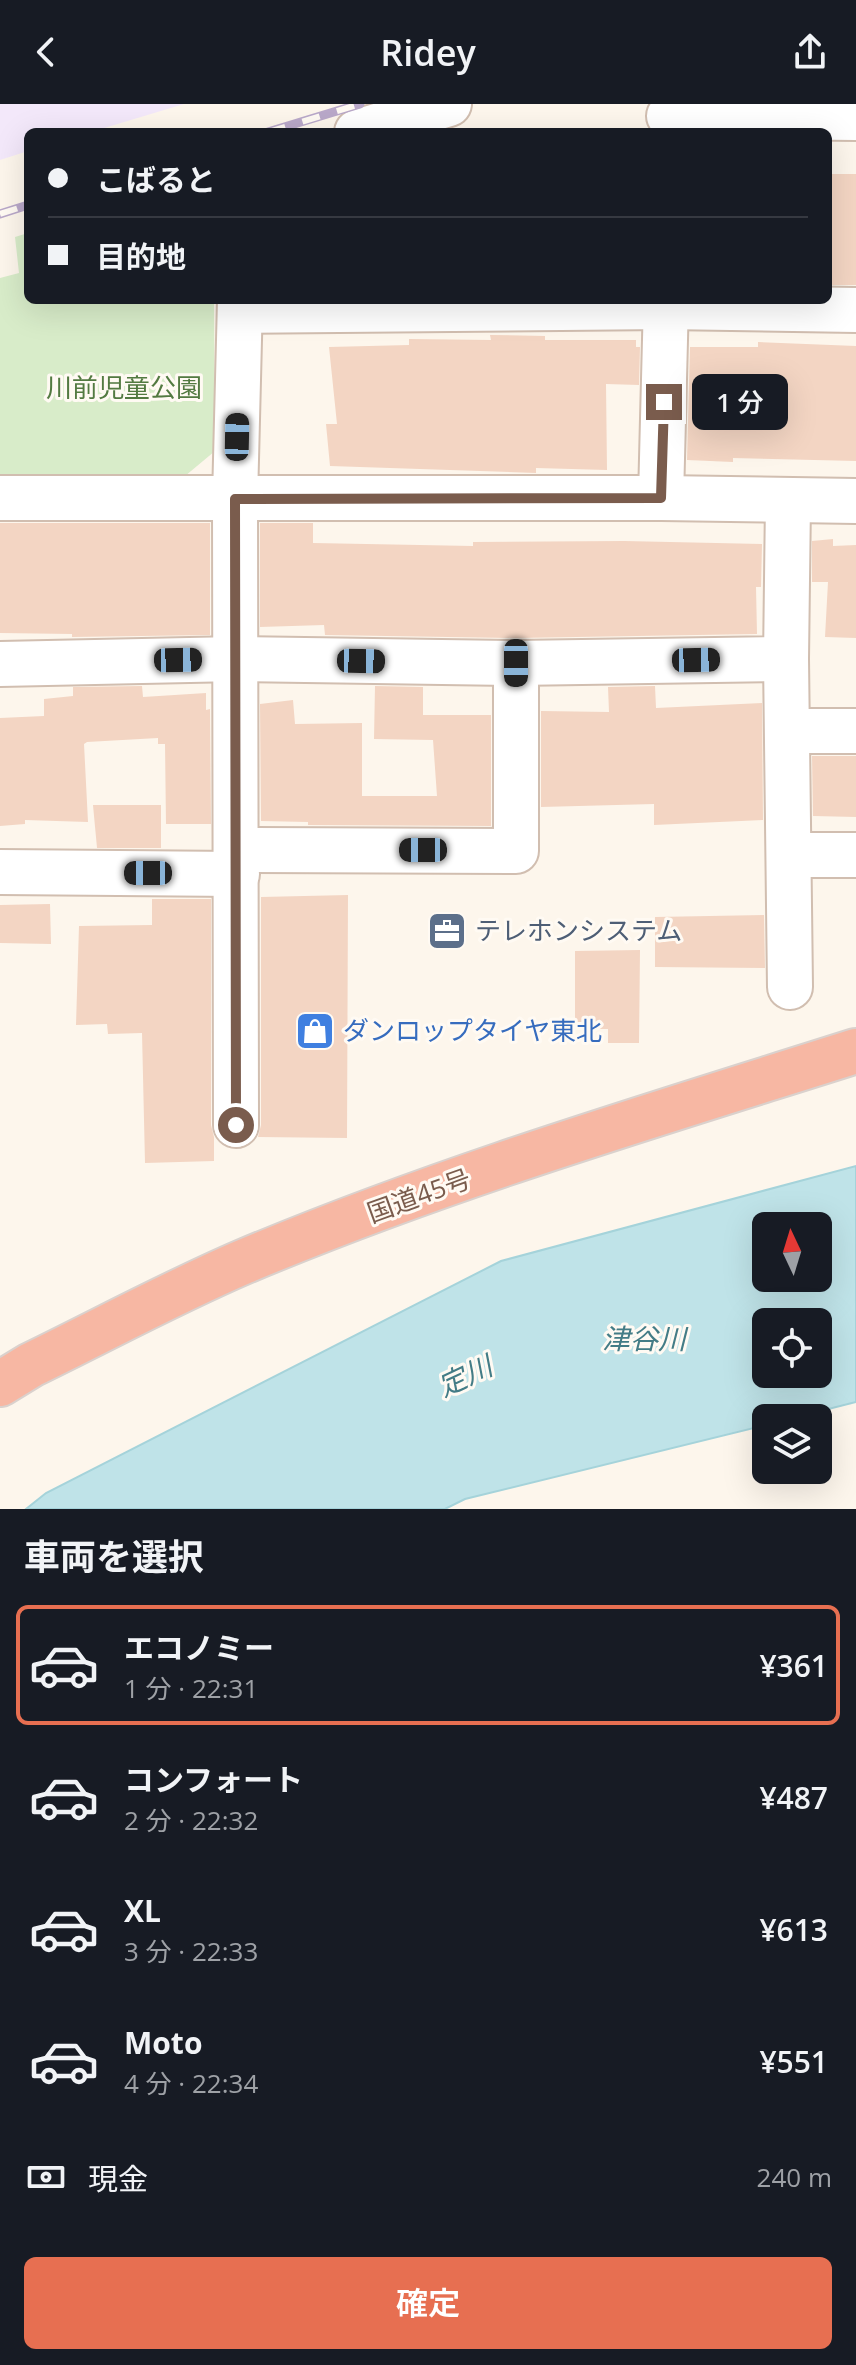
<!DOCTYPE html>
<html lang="ja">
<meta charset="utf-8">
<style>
:root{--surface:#171b24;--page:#20242c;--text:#f1f3f6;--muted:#9ea1a6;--line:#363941;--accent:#e76f51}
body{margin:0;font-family:"Open Sans","Noto Sans JP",sans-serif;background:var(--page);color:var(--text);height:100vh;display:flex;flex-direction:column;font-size:30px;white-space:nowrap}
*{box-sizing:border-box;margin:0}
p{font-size:26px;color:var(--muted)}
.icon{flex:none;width:44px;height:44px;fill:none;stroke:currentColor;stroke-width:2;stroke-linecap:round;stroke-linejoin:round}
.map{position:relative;height:1405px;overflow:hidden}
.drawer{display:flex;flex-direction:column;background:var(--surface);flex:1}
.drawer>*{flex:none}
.banner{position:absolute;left:24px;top:24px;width:808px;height:176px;border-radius:12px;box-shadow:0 8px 32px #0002;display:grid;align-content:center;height:176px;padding:0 24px;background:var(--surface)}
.needle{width:52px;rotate:356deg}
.tools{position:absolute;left:752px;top:1108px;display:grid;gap:16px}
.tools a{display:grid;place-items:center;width:80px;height:80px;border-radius:12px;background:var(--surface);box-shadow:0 8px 32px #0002;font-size:40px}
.end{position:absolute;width:36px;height:36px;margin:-18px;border:10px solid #7a5c4d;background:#fff;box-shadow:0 0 0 4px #fff}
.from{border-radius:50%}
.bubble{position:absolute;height:56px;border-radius:12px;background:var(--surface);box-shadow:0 8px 32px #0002;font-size:26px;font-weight:600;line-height:56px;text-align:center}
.car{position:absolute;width:24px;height:48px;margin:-24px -12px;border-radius:10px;box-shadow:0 0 6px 2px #0007;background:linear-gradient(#222 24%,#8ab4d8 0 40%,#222 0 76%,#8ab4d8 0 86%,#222 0)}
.banner b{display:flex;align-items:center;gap:28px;height:76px;font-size:30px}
.banner b+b{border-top:2px solid var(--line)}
.banner i{width:20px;height:20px;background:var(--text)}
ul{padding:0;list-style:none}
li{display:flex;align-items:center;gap:24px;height:120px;margin:0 16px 12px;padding:0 8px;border:4px solid transparent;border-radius:12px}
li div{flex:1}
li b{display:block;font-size:30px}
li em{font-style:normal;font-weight:600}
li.current{border-color:var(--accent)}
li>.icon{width:72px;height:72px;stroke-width:1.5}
h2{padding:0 24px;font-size:36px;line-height:96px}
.pay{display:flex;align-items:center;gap:20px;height:88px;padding:0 24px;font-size:30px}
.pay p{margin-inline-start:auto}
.cta{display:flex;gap:16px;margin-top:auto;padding:16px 24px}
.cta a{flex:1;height:92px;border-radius:12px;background:var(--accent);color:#fff;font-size:32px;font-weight:600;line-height:92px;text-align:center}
header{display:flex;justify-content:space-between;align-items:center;height:104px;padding:0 24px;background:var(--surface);font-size:36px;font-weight:600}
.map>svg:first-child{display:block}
.education{fill:#f3e8fa}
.green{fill:#d8ecc9}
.water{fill:#bfe3e8;stroke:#a5d3da;stroke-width:2;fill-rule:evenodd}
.building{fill:#f3d5c3}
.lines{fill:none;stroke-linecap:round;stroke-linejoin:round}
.minor-casing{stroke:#d1beb0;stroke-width:48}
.highway-casing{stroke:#dad1cd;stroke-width:48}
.minor{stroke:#fff;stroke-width:44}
.highway{stroke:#f7b7a3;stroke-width:44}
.rail-casing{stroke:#b9a8c9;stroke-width:9}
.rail{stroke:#fffaf3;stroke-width:6;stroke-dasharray:18;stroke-linecap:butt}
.route{stroke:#7a5c4d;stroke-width:10}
.labels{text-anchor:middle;stroke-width:6;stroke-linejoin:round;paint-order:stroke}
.park-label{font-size:26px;fill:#537a41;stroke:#fffaf3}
.service-label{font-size:26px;fill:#4e5e75;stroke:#fffaf3;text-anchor:start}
.shop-label{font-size:26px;fill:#366cbe;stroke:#fffaf3;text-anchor:start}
.street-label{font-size:26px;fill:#7a5c4d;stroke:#fffaf3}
.water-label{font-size:28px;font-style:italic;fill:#437c86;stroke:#fffaf3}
</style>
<header><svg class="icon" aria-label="back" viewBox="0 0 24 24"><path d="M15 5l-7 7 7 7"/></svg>Ridey<svg class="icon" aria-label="share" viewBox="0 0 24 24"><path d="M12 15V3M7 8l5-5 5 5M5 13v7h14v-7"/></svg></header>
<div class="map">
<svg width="856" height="1405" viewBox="0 0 856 1405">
<rect width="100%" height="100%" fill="#fdf6ec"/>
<polygon class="education" points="0,0 184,0 91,28 28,28 28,47 0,56"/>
<polygon class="green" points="28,129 28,196 214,196 215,347 185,372 0,372 0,174 19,169 15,133"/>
<path class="water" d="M856,1062V1298L793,1314H766V1321L465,1395L445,1405H26L46,1389L501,1157ZM766,1122H818V1174H766ZM766,1218H818V1270H766Z"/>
<g class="building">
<rect x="828" y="70" width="28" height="111"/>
<polygon points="490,231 545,232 545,236 636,236 636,243 640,243 639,281 606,280 607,366 536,364 536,369 330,362 326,320 337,320 329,243 409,241 409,235 491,236"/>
<polygon points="758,238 856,242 856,357 733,354 733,358 687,356 690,243 758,243"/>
<polygon points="0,419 210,419 210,531 72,533 72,530 0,529"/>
<polygon points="260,419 313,419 313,439 473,442 473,438 624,437 762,440 761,483 756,483 757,530 516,534 325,531 324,521 260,523"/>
<polygon points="833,435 833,442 856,441 856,534 825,533 828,478 812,478 812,437"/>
<polygon points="142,582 143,593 206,589 206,606 210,605 211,720 166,720 165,640 158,640 158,634 87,638 84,640 88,718 25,716 25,720 0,722 0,614 44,612 44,595 73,592 73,583"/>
<polygon points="375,582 423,583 423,611 491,611 491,722 308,721 308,718 261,717 260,600 293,596 295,620 362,619 362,692 437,692 433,636 374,635"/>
<polygon points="655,582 656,604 762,599 763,716 654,721 654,700 541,703 541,607 609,608 608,583"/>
<polygon points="812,652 856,652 856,713 813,712"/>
<polygon points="93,701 161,701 161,744 97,744"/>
<polygon points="348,791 347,1034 258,1033 261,1021 261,793"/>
<polygon points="152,795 211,795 211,1021 214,1033 214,1057 145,1059 142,929 108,930 107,920 76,921 79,822 152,821"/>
<polygon points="50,800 51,840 0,839 0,801"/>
<polygon points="764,811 765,864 655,863 655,813"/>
<polygon points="640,846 639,939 608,939 608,925 575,925 575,847"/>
</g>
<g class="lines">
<defs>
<g id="minor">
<polyline points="669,12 856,14"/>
<polyline points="357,28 449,0"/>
<polyline points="240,207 666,203 856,206"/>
<polyline points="0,394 661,394 856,397"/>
<polyline points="661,394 666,196"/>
<polyline points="786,555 790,883"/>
<polyline points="0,560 237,555 516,559 786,555 788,397"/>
<polyline points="787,627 856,627"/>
<polyline points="237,746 516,747 516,559"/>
<polyline points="789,751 856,751"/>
<polyline points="0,768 237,770"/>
<polyline points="236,1021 235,395 240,196"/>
</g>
<path id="highway" d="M0,1280L31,1261C101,1227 171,1189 243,1158C442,1074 651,1012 856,947"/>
</defs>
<use href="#minor" class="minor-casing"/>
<use href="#highway" class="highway-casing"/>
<use href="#minor" class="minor"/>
<use href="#highway" class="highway"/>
<defs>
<g id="rail">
<polyline points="268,28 360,0"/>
<polyline points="0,110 28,101"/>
</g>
</defs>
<use href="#rail" class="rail-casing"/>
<use href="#rail" class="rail"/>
</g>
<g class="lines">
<polyline class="route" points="236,1021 235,395 661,394 664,298"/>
</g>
<defs>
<symbol id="office-square" viewBox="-11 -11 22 22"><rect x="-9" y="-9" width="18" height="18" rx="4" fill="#5c6f8a" stroke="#fffaf3"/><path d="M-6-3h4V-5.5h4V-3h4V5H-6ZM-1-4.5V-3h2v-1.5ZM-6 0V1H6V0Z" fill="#fff"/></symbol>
<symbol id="shop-square" viewBox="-11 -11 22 22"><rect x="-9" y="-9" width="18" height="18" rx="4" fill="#3f7fe0" stroke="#fffaf3"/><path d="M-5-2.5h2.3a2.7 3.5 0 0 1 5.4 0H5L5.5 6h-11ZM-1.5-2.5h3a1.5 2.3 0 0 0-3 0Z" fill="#fff"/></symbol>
</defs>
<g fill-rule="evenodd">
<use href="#office-square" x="425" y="805" width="44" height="44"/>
<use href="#shop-square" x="293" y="905" width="44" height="44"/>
</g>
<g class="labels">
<g class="park-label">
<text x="124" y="293">川前児童公園</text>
</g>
<g class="service-label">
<text x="475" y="836">テレホンシステム</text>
</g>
<g class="shop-label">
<text x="343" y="936">ダンロップタイヤ東北</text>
</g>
<g class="street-label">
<text transform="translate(419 1092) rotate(-20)" y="9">国道45号</text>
</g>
<g class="water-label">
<text x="644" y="1245">津谷川</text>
<text transform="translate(465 1272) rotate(-25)" y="10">定川</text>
</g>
</g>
</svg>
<div class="tools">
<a><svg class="needle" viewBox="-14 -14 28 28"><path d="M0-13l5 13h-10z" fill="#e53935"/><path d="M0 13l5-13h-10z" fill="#9ea1a6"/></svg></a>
<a><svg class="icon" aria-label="locate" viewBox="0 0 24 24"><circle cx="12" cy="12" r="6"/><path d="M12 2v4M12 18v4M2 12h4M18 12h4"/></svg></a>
<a><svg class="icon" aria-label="layers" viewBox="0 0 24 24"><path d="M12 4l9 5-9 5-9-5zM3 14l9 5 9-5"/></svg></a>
</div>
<i class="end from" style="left:236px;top:1021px"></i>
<i class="end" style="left:664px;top:298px"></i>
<div class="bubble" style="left:692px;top:270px;width:96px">1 分</div>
<i class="car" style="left:237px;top:333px;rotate:1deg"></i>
<i class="car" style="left:178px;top:556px;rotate:89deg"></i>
<i class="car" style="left:696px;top:556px;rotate:89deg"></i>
<i class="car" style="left:361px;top:557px;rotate:91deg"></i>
<i class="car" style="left:516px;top:559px;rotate:180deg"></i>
<i class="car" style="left:423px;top:746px;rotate:270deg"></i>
<i class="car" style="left:148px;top:769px;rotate:270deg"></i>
<div class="banner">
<b><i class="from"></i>こばると</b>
<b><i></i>目的地</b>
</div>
</div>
<section class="drawer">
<h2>車両を選択</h2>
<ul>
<li class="current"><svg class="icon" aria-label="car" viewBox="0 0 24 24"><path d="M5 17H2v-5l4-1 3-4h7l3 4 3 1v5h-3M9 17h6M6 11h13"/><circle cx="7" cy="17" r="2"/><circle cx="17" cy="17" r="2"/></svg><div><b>エコノミー</b><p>1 分 · 22:31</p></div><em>¥361</em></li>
<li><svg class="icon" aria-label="car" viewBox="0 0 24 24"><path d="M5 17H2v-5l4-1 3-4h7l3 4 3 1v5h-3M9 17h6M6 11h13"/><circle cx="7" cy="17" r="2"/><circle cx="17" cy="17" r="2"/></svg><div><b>コンフォート</b><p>2 分 · 22:32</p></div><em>¥487</em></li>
<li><svg class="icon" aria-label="car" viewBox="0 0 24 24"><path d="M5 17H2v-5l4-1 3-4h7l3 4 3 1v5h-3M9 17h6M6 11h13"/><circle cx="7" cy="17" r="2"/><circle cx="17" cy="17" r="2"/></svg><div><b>XL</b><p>3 分 · 22:33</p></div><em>¥613</em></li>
<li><svg class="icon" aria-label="car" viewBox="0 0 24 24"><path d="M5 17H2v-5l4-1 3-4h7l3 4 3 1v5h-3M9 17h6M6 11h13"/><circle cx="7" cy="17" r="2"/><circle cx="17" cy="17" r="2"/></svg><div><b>Moto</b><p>4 分 · 22:34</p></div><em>¥551</em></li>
</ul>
<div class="pay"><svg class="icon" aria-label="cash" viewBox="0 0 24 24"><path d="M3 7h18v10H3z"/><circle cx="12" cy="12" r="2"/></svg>現金<p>240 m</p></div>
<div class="cta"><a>確定</a></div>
</section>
